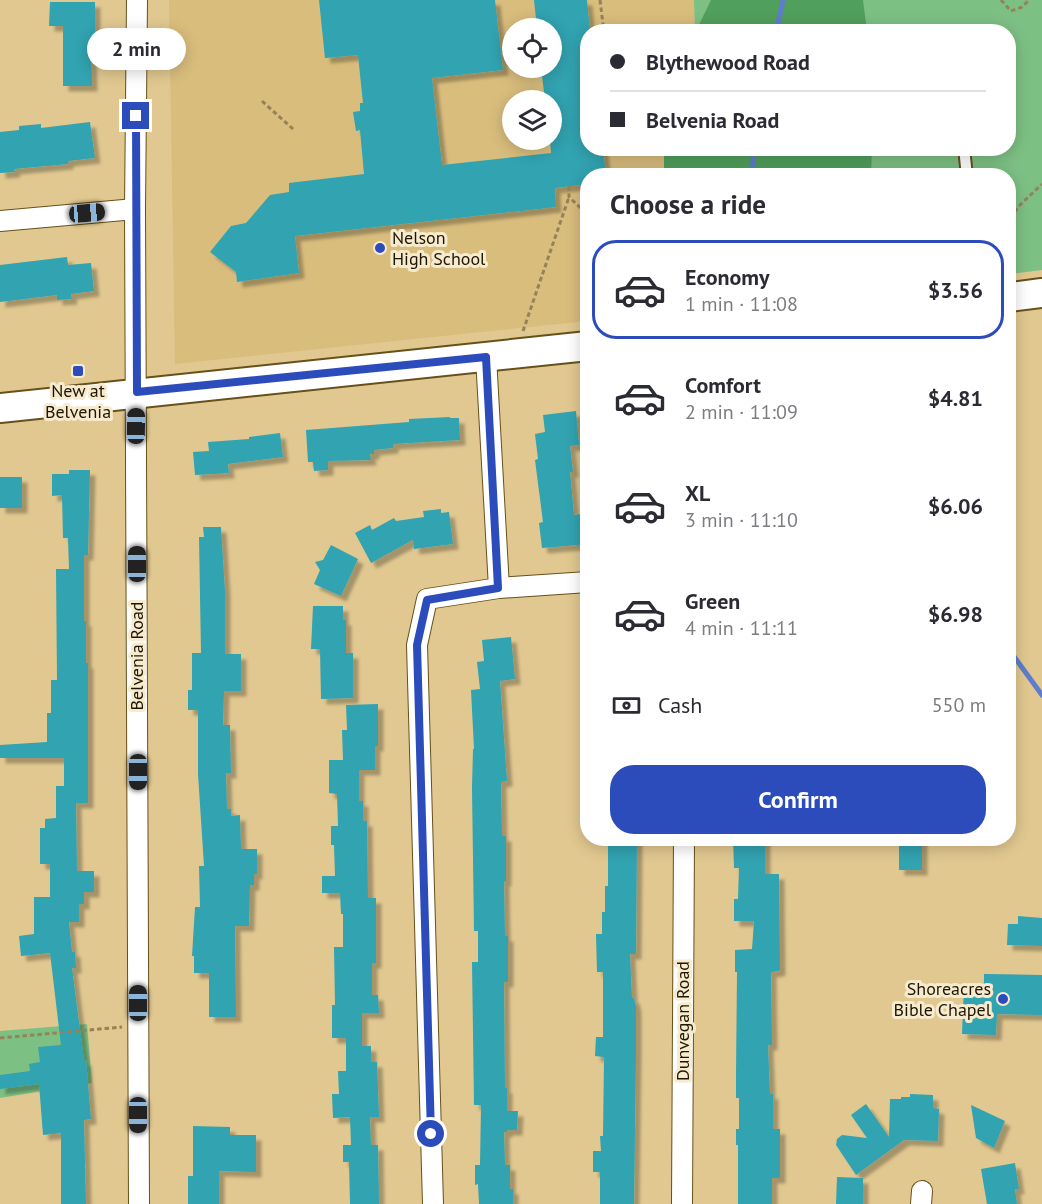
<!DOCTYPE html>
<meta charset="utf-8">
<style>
:root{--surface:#fff;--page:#f7f7f7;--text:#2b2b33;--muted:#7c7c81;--line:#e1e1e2;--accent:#2c4cbc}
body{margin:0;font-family:"PT Sans",sans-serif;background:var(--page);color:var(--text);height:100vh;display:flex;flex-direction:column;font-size:22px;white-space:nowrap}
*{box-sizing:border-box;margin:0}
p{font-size:20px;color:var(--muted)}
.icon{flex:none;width:33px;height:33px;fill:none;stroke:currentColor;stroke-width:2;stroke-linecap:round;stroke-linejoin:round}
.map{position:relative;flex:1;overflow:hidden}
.side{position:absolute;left:580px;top:168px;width:436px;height:678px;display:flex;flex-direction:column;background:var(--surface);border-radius:24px;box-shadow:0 3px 15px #0003}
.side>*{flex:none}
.guide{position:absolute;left:580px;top:24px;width:436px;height:132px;border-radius:24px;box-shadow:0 3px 15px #0003;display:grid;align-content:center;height:132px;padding:0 30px;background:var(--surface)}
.tools{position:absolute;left:502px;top:18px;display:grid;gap:12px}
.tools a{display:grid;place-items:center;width:60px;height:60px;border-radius:50%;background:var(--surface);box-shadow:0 3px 15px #0003;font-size:30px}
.end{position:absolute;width:27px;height:27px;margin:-14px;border:8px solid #2c4cbc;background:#fff;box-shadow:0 0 0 3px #fff}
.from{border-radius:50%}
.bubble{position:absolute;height:42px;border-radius:21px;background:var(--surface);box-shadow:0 3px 15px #0003;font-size:20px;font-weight:700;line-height:42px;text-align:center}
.car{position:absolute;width:18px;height:36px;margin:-18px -9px;border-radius:8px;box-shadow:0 0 4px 2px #0007;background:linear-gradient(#222 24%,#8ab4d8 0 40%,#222 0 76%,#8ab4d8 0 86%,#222 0)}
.guide b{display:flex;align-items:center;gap:21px;height:57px;font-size:22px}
.guide b+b{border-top:2px solid var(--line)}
.guide i{width:15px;height:15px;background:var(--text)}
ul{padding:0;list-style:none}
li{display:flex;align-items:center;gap:18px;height:99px;margin:0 12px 9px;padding:0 18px;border:3px solid transparent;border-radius:24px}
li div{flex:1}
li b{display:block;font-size:22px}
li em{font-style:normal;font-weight:700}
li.on{border-color:var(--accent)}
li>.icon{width:54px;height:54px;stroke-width:1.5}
h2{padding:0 30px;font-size:27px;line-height:72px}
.pay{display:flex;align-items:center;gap:15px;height:66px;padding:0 30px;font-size:22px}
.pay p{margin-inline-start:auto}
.primary-button{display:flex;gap:12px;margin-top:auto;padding:12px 30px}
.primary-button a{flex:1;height:69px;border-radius:24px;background:var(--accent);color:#fff;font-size:24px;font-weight:700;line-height:69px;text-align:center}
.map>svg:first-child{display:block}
.built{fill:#d9bd7d;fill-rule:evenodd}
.green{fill:#7dc084}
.forest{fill:#519f5c}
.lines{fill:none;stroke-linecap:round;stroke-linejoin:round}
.stream{stroke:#5f7dcc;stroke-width:5}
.building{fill:#30a3b1;filter:url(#shadow)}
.service-casing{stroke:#675119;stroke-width:14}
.minor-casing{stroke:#675119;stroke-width:22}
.secondary-casing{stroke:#675119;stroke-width:32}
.path{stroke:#958258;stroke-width:3;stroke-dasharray:4.5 3;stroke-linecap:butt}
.service{stroke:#fff;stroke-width:10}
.minor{stroke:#fff;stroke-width:20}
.secondary{stroke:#fff;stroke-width:28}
.route{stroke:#2c4cbc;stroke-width:8}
.poi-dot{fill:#2c4cbc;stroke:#f7ebcf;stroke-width:2}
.labels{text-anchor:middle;stroke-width:6;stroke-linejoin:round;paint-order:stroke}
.poi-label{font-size:18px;fill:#1f1601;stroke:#f7ebcf;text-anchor:start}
.street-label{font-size:18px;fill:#1f1601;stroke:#f7ebcf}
</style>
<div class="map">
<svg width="1042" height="1204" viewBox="0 0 1042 1204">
<defs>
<filter id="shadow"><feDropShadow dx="5.5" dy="5.5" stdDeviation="1.5" flood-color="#0004"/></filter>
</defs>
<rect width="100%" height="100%" fill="#e1c890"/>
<path class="built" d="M169,0H694L695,31L588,32V148L701,149L703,175L588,176V321L175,364ZM513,28H552V68H513ZM513,100H552V140H513Z"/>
<g class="green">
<polygon points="694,0 1042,0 1042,270 1010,274 1010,176 703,175 701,149 1010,148 1010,32 695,31"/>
<polygon points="87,1024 92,1083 0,1098 0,1031"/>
</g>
<g class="forest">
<polygon points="711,0 863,0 867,31 696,31"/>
<polygon points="664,149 872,149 871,175 664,175"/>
</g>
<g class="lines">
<g class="stream">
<polyline points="776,32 783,0"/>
<polyline points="752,176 754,148"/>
<polyline points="1010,651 1042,695"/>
</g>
</g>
<g class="building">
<polygon points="319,0 495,0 503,70 432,78 442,165 551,153 550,140 552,140 552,100 545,100 541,68 552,68 552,28 537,28 534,0 587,0 590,32 588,32 588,148 603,148 606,176 588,176 588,184 555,188 556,207 295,236 299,273 237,282 236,272 210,252 231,226 246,223 270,195 289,192 289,183 364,174 360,130 356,131 353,112 360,111 360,103 363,103 358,55 325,58"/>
<polygon points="50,2 95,2 95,41 91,41 92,86 63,86 63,26 49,26"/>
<polygon points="90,122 95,158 68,161 68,164 14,169 15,172 0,173 0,132 19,130 19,126 41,124 41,128"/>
<polygon points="67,257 68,265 91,263 94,291 71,294 72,299 57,300 57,295 0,302 0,265"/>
<polygon points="576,411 579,445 570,446 573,472 570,472 574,515 588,513 588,544 542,548 539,523 543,522 535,460 538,459 535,434 545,432 543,415"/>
<polygon points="450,417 450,418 459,418 460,440 393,444 393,448 374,450 374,454 370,454 371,460 328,461 328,470 314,471 313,462 308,462 306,430 409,422 409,419"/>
<polygon points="280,433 283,457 228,464 229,473 195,475 193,452 209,451 208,442 249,439 249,437"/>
<polygon points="69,470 90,470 88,555 84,555 84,621 86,621 86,663 88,663 88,803 76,803 77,871 94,871 94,892 84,892 84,904 79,904 79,922 69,922 72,952 75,951 76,968 72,968 84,1061 86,1060 91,1119 84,1120 86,1204 61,1204 61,1133 43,1135 39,1084 0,1089 0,1075 30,1071 29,1064 40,1062 38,1047 61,1045 50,953 21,956 19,936 34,934 34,897 50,897 50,864 40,864 40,828 45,828 45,819 56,818 56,786 64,786 64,758 0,758 0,745 47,742 47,713 51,713 51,680 57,680 56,569 69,569 68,538 63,538 62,495 52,496 52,474 69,474"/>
<rect x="0" y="477" width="22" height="31"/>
<polygon points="441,509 441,513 449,512 453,544 414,549 413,540 371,563 355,533 370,525 372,530 394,518 396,521 424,517 423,511"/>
<polygon points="203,527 221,527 225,591 225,654 241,654 241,691 224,691 223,725 230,725 231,773 226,773 227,809 231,809 231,816 240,815 241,849 257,849 257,874 254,874 254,885 250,885 249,926 235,926 236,1017 209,1017 209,973 194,973 194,956 192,956 195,907 200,907 199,866 204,866 198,774 198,710 188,710 188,690 192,690 192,653 201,653 199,537 204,537"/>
<polygon points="331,545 358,559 341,596 314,584 320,570 315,562 323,560"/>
<polygon points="313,606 343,606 343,620 346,620 346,653 353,653 353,698 321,699 320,649 311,649"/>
<polygon points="511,637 515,679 500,681 507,781 501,782 502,836 506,836 506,881 504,881 505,936 508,936 508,982 504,982 505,1088 507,1088 507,1111 518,1111 517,1130 507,1130 507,1132 504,1132 505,1165 510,1165 510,1189 513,1189 513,1204 479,1204 478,1184 475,1185 475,1165 480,1165 481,1105 474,1105 472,962 478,962 478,931 474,931 472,788 473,749 474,749 471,690 480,689 477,662 484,661 482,640"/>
<polygon points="378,704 378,746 375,746 375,770 359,770 359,801 363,801 363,821 367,821 368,898 376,898 376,963 372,963 372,995 378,995 379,1013 362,1013 362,1046 371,1046 371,1062 377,1062 379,1117 370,1117 371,1145 378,1145 379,1204 350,1204 349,1162 343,1162 343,1145 351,1145 350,1117 333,1118 332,1094 339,1094 338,1071 346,1071 346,1038 332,1038 332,1005 335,1005 334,947 343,947 343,914 341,914 340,893 322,893 322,876 335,876 334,845 331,845 331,826 338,826 337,794 329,793 329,760 343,760 342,730 347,730 346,705"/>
<polygon points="608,838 637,838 636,954 630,954 632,998 634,998 636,1007 636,1052 634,1204 600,1204 600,1172 593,1172 593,1151 601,1151 600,1136 603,1136 604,1057 595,1056 596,1037 603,1037 603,972 597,972 596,934 602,934 602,912 605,912 605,886 608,886"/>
<polygon points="733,838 765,838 765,874 779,874 780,969 779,971 771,972 772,1045 768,1045 770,1094 773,1094 773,1129 780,1129 780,1178 772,1178 772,1204 738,1204 738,1145 736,1145 736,1129 739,1129 739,1098 736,1098 736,1074 737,972 735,972 735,950 752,949 754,921 734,921 734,899 738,899 739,868 734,868"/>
<rect x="899" y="838" width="23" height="32"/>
<polygon points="1018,916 1042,918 1042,946 1007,945 1008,924 1018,924"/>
<polygon points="984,974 1042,975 1042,1015 997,1014 996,1035 962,1034 964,986 984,986"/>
<polygon points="910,1094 933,1095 933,1108 939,1109 938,1141 904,1140 856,1175 836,1145 837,1139 842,1135 867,1138 851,1115 866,1104 889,1137 890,1099 901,1099 901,1097 910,1097"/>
<polygon points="971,1105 1005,1121 994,1148 976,1138"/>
<polygon points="193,1126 230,1127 230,1135 256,1135 256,1172 219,1171 219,1204 188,1204 188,1176 193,1176"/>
<polygon points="1015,1163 1019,1189 1015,1189 1017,1204 987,1204 981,1169"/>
<polygon points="837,1177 863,1178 863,1204 836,1204"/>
</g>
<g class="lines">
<defs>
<polyline id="service" points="964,148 967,176"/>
<g id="minor">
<polyline points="137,0 135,209 139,1204"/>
<polyline points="0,221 135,209"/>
<polyline points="486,357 499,588"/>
<polyline points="433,1204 417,645 427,599 499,588 588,582"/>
<polyline points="682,1204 684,838"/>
<polyline points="921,1204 922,1191"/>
</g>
<g id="secondary">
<polyline points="1010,297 1042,293"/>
<polyline points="0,408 588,346"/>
</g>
</defs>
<use href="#service" class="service-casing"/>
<use href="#minor" class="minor-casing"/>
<use href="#secondary" class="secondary-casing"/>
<g class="path">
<polyline points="600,0 604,32"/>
<polyline points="1001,0 1011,11 1022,7 1029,0"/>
<polyline points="262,101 293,129"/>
<polyline points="569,186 569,197 588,215"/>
<polyline points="1010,218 1020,205 1042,184"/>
<polyline points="523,331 569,197"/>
<polyline points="0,1038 122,1027"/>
</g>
<use href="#service" class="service"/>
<use href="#minor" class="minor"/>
<use href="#secondary" class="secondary"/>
</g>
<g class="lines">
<polyline class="route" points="136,116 137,392 486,357 498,588 427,600 417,645 431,1134"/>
</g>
<g class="poi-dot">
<circle cx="380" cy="248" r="6"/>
<rect x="72" y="365" width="12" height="12" rx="3"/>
<circle cx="1003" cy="999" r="6"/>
</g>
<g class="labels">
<g class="poi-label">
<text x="392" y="244">Nelson<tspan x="392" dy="21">High School</tspan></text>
<text x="78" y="397" text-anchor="middle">New at<tspan x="78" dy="21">Belvenia</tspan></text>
<text x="991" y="995" text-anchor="end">Shoreacres<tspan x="991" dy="21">Bible Chapel</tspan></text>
</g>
<g class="street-label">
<text transform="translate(137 656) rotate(-90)" y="6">Belvenia Road</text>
<text transform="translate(683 1021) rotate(-90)" y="6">Dunvegan Road</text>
</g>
</g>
</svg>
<div class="tools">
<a><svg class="icon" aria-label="locate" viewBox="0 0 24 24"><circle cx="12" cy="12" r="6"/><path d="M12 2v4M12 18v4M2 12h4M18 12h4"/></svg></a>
<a><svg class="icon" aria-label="layers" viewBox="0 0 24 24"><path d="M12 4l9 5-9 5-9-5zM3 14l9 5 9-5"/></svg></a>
</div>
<i class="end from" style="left:431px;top:1134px"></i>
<i class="end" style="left:136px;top:116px"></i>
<div class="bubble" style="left:87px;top:28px;width:99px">2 min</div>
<i class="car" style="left:87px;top:213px;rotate:85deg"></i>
<i class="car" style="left:136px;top:426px;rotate:1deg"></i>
<i class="car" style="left:137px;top:564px;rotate:0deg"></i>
<i class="car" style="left:138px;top:772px;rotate:180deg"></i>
<i class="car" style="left:138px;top:1003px;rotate:0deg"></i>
<i class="car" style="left:138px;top:1115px;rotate:180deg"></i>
<div class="guide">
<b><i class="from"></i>Blythewood Road</b>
<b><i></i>Belvenia Road</b>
</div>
<section class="side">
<h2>Choose a ride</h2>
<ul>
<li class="on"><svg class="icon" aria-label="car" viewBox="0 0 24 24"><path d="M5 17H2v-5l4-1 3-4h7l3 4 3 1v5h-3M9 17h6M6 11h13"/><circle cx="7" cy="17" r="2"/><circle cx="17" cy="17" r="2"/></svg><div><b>Economy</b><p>1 min · 11:08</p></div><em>$3.56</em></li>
<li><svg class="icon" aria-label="car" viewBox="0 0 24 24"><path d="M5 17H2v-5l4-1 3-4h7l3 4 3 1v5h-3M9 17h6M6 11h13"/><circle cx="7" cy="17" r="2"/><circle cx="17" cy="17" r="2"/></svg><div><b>Comfort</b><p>2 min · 11:09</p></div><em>$4.81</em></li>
<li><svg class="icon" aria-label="car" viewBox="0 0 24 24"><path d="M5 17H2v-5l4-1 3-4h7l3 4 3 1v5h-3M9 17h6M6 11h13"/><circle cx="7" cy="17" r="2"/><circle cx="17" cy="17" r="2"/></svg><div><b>XL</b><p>3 min · 11:10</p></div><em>$6.06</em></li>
<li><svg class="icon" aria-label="car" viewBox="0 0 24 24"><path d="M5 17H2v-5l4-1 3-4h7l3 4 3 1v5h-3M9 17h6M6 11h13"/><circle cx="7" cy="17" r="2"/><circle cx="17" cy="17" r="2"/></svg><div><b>Green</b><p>4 min · 11:11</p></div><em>$6.98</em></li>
</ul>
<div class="pay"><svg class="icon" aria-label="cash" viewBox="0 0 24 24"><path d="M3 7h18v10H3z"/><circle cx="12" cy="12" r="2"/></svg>Cash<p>550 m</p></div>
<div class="primary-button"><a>Confirm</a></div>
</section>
</div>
